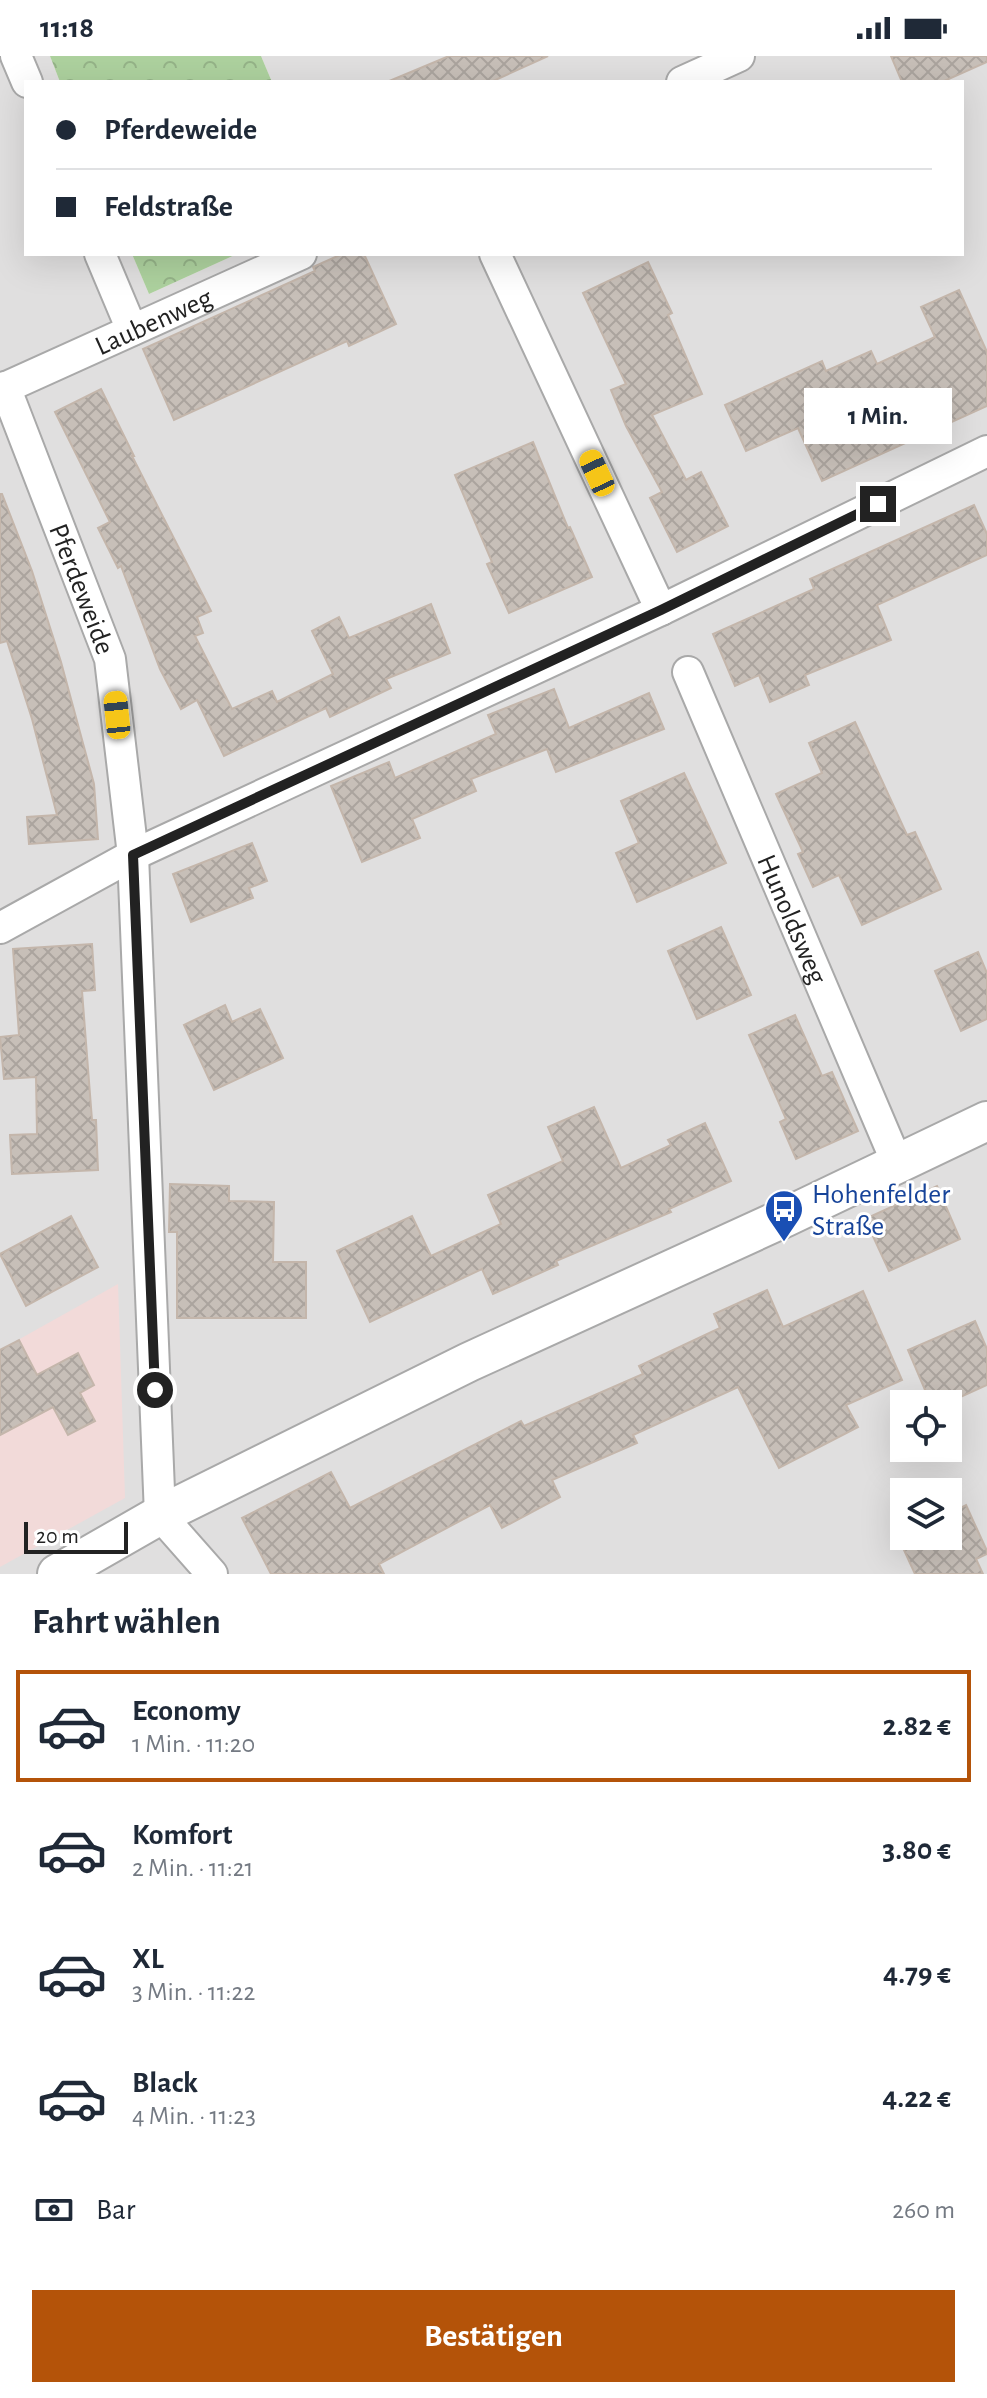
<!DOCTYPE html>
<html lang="de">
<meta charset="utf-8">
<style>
:root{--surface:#fff;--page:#f6f6f7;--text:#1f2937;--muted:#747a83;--line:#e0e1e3;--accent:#b45309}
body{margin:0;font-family:"Alegreya Sans",sans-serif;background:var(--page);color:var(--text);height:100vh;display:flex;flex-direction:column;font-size:30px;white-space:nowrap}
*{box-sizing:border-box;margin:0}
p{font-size:26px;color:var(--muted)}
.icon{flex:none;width:44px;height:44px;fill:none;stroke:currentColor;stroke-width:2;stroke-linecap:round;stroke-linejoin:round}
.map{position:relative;height:1518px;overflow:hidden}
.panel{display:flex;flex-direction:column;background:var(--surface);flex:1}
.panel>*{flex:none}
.hud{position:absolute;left:24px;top:24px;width:940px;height:176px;border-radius:0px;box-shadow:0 8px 32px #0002;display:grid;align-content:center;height:176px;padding:0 32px;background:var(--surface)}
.controls{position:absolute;left:890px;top:1334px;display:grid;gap:16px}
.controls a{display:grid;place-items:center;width:72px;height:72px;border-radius:0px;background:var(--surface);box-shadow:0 8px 32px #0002;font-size:40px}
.scale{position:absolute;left:24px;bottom:20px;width:104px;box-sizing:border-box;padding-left:8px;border:4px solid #222;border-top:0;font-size:22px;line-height:28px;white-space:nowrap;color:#222;-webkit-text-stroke:6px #fff;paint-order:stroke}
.end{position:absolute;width:36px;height:36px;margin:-18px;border:10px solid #222;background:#fff;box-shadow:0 0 0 4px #fff}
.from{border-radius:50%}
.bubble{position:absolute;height:56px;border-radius:0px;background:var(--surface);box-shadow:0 8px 32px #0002;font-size:26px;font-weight:700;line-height:56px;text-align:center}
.car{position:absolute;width:24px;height:48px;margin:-24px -12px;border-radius:10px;box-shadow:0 0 6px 2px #0007;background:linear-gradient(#f5c518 24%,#345 0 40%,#f5c518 0 76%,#345 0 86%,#f5c518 0)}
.hud b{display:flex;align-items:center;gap:28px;height:76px;font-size:30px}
.hud b+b{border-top:2px solid var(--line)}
.hud i{width:20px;height:20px;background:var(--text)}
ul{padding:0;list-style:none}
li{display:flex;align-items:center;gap:24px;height:112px;margin:0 16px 12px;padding:0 16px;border:4px solid transparent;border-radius:0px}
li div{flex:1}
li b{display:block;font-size:30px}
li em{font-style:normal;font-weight:700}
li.active{border-color:var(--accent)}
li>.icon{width:72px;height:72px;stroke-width:1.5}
h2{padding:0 32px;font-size:36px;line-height:96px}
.pay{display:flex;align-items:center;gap:20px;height:88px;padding:0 32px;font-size:30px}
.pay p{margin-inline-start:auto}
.button{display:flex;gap:16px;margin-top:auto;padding:16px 32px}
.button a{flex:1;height:92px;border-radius:0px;background:var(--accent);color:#fff;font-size:32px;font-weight:700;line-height:92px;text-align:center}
.status{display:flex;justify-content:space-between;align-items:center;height:56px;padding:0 40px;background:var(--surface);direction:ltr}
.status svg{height:22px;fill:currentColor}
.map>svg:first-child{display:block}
.residential{fill:#e0dfdf;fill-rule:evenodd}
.commercial{fill:#f2dad9}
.forest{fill:url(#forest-crowns)}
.building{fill:url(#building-cross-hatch);stroke:#c4b6ab;stroke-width:2}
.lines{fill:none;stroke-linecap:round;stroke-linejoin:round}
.minor-casing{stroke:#a9a9a9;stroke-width:34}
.tertiary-casing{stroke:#a9a9a9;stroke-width:42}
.minor{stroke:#fff;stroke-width:30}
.tertiary{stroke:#fff;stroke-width:38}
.route{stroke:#222;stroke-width:10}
.labels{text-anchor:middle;stroke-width:6;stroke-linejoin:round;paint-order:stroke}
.street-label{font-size:28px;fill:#222;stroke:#fff}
.transit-label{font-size:28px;fill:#164399;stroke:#fff;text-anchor:start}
</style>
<div class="status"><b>11:18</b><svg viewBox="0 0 49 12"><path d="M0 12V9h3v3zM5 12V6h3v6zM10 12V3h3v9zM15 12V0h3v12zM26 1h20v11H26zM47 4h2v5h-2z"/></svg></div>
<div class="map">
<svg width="987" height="1518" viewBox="0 0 987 1518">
<defs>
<pattern id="forest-crowns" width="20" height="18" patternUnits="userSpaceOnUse" patternTransform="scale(2)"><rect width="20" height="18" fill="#add19e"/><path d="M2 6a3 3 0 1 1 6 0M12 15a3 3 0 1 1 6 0" fill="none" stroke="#95b388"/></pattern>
<pattern id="building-cross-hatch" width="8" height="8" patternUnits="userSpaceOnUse" patternTransform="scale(2)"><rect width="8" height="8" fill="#c7bfb8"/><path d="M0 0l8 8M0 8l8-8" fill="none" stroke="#aba49e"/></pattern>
</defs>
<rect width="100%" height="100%" fill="#f2efe9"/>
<path class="residential" d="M0,0H50L60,26H26V198H132L149,238L237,198H962V26H272L261,0H987V1518H0ZM904,1348H948V1392H904ZM904,1436H948V1480H904Z"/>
<polygon class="commercial" points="118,1228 125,1442 0,1511 0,1294"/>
<g class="forest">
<polygon points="50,0 261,0 272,26 60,26"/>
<polygon points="132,198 237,198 149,238"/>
</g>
<g class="building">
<polygon points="449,0 548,0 491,26 387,26"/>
<polygon points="891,0 987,0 987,6 942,26 902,26"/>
<polygon points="342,198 364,198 396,268 349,290 347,285 174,364 143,293 315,215 313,211"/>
<polygon points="648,206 672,257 668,259 702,338 652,359 686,424 701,416 728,470 677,496 650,442 662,436 626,370 611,334 626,328 583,237"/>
<polygon points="959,234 987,296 987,350 822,425 798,372 746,395 725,349 822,305 826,315 871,295 877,308 935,281 921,251"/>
<polygon points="101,333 134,400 132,400 211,555 197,561 203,577 195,580 232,653 272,635 277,646 333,618 312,575 339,561 349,582 431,548 450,597 386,623 391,632 330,661 326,652 224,700 197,644 181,653 160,613 121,510 118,512 98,472 110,466 55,356"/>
<polygon points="533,386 568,472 570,471 592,521 509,557 487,508 492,506 455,419"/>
<polygon points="0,438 2,438 32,515 61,606 94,728 98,783 29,788 27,761 57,759 32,663 7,585 0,587"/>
<polygon points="974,449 987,478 987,499 877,549 891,584 805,619 809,629 770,646 759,619 735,630 713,578 814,533 810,523"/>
<polygon points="554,633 569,672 649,637 664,673 556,716 547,693 471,723 476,735 412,763 420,782 362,806 331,730 389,706 395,722 496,678 488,659"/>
<polygon points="855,666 907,779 915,776 941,833 862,869 839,819 813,831 798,798 803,796 776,738 822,717 809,687"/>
<polygon points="684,717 726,807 637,846 616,797 639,787 621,745"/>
<polygon points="252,787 267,825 249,832 253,842 191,866 173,818"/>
<polygon points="721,871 751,939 697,963 668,895"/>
<polygon points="92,888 95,934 82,935 92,1064 96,1064 98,1114 12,1118 10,1079 37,1078 36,1021 4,1023 0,981 19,979 13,893"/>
<polygon points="978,896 987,917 987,963 961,975 935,915"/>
<polygon points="225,949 232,966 260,953 283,1002 214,1034 184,969"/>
<polygon points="795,959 822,1020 832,1016 858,1075 796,1103 780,1066 786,1063 749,979"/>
<polygon points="594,1051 621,1112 671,1089 668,1084 705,1067 731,1125 669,1153 671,1156 556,1205 558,1209 493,1238 482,1213 370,1266 337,1195 412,1160 431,1200 501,1168 488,1139 563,1105 548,1071"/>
<polygon points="170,1128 229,1130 229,1145 274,1146 273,1206 306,1206 306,1262 177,1262 177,1176 169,1176"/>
<polygon points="937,1130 960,1183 889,1215 865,1163"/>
<polygon points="71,1160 98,1211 26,1250 0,1198"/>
<polygon points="767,1234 783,1271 863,1235 902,1324 846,1349 858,1371 779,1412 738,1331 633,1379 637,1387 552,1424 560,1441 502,1472 490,1449 379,1508 384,1518 271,1518 242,1462 331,1416 350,1452 521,1365 524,1370 643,1318 639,1310 720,1272 714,1258"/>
<polygon points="975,1265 987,1293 987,1329 945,1348 931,1348 908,1294"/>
<polygon points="19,1284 37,1319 78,1297 94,1329 80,1337 95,1365 68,1379 53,1351 0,1379 0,1294"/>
<polygon points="966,1449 987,1495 987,1498 976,1503 983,1518 915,1518 898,1481 904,1478 904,1480 948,1480 948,1458"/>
</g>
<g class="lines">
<defs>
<g id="minor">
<polyline points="16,0 27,26"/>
<polyline points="682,26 739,0"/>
<polyline points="100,198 132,274"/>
<polyline points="495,198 661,554"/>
<path id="s1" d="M5,331L110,603L133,799L160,1459L212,1518"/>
<path id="s2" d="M0,334L301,198"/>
<path id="s3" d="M688,616L897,1107"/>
<polyline points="0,872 133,799 661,554 987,395"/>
</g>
<polyline id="tertiary" points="57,1518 160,1459 469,1306 786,1161 987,1065"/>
</defs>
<use href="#minor" class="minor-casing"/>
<use href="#tertiary" class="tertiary-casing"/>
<use href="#minor" class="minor"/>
<use href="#tertiary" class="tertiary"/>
</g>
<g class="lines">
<polyline class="route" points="155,1334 133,799 661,554 878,448"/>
</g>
<defs>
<symbol id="bus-pin" viewBox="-11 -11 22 30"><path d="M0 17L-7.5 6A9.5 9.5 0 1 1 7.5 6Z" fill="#1a4fb4" stroke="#fff"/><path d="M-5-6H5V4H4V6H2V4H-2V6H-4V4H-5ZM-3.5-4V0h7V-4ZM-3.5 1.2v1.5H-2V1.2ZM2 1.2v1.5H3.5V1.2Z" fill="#fff"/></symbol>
</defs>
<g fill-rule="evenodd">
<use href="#bus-pin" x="762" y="1131" width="44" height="60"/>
</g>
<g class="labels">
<g class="street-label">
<text dy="10" stroke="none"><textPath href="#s2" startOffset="168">Laubenweg</textPath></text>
<text dy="10" stroke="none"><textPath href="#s1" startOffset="216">Pferdeweide</textPath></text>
<text dy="10" stroke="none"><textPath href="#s3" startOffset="268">Hunoldsweg</textPath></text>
</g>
<g class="transit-label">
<text x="812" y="1147">Hohenfelder<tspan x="812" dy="32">Straße</tspan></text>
</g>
</g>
</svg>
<div class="controls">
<a><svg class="icon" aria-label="locate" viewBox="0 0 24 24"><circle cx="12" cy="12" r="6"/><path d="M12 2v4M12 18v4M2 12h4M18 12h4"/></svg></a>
<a><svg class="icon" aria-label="layers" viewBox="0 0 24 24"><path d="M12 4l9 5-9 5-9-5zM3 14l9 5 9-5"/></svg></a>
</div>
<div class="scale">20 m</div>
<i class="end from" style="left:155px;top:1334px"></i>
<i class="end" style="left:878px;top:448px"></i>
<div class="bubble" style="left:804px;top:332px;width:148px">1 Min.</div>
<i class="car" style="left:597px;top:417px;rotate:335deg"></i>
<i class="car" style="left:117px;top:659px;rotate:354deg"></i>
<div class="hud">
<b><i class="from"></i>Pferdeweide</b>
<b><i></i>Feldstraße</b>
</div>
</div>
<section class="panel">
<h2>Fahrt wählen</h2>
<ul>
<li class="active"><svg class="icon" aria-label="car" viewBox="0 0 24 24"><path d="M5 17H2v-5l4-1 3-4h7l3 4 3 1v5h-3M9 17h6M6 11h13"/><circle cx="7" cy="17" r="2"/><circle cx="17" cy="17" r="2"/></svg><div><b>Economy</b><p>1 Min. · 11:20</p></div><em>2.82 €</em></li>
<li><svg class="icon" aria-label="car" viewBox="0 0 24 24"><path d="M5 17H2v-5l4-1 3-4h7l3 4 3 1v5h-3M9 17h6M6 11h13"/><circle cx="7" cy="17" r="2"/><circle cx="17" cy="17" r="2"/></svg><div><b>Komfort</b><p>2 Min. · 11:21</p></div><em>3.80 €</em></li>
<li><svg class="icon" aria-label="car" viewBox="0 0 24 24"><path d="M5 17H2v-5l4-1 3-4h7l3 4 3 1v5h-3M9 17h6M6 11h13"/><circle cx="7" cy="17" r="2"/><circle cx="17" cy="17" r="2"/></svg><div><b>XL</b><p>3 Min. · 11:22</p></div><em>4.79 €</em></li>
<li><svg class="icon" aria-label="car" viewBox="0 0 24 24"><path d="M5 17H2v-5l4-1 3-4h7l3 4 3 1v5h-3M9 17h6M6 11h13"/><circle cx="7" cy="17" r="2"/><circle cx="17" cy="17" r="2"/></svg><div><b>Black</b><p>4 Min. · 11:23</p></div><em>4.22 €</em></li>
</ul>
<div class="pay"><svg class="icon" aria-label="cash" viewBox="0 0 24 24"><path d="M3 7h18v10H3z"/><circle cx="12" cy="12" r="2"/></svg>Bar<p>260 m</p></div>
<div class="button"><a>Bestätigen</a></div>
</section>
